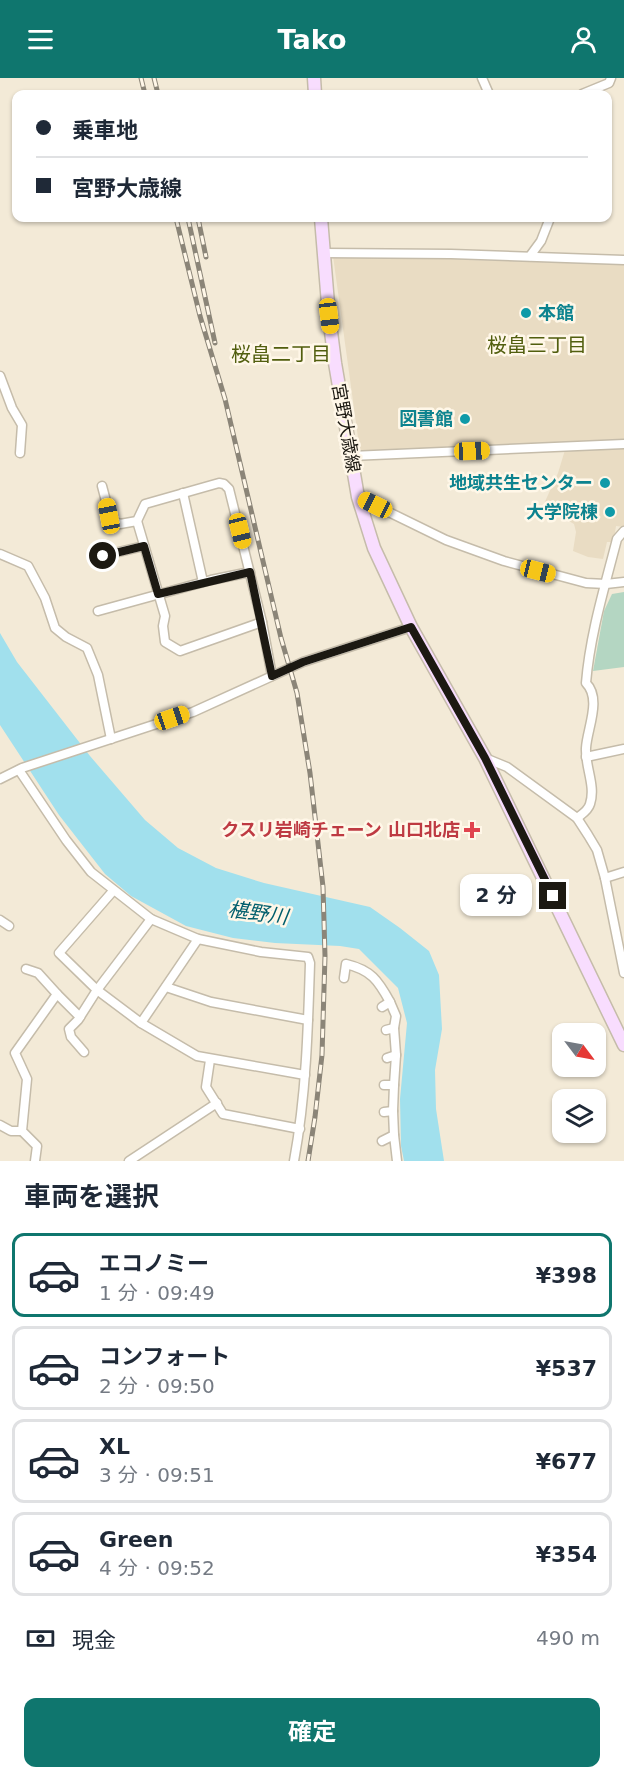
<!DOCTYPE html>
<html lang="ja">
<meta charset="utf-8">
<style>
:root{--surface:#fff;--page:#f6f6f7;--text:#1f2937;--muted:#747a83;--line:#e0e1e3;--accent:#0f766e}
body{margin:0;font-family:"DejaVu Sans","Noto Sans JP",sans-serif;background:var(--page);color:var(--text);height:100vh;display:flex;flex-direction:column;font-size:22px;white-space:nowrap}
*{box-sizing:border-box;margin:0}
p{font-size:20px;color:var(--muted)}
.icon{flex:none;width:33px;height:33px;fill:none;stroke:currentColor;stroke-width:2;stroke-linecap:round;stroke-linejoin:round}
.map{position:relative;height:1083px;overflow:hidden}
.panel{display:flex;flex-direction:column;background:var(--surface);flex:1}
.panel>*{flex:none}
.banner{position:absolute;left:12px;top:12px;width:600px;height:132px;border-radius:12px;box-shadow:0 2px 4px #0004;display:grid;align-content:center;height:132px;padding:0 24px;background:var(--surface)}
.needle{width:39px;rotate:122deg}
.tools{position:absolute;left:552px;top:945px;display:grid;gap:12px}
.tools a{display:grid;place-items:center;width:54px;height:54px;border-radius:12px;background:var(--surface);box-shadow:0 2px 4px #0004;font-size:30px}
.end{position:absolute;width:27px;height:27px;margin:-14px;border:8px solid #1c1912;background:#fff;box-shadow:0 0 0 3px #fff}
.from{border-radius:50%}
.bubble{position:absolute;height:42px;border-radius:12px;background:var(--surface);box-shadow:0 2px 4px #0004;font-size:20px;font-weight:700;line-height:42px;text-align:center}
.car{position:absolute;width:18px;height:36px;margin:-18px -9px;border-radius:8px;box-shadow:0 0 4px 2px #0007;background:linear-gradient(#f5c518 24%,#345 0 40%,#f5c518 0 76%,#345 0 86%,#f5c518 0)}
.banner b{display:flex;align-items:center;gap:21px;height:57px;font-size:22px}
.banner b+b{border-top:2px solid var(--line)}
.banner i{width:15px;height:15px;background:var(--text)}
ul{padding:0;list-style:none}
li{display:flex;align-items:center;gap:18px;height:84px;margin:0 12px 9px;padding:0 12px;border:3px solid var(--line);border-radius:12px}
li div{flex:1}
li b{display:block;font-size:22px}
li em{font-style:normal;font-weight:700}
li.on{border-color:var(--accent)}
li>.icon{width:54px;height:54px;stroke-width:1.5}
h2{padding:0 24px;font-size:27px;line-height:72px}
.pay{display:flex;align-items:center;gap:15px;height:66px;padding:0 24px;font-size:22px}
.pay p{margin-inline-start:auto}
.button{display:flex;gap:12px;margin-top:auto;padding:12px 24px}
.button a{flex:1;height:69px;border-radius:12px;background:var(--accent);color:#fff;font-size:24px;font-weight:700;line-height:69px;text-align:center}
header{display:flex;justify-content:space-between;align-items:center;height:78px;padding:0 24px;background:var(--accent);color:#fff;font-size:27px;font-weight:700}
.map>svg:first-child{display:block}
.built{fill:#e9dcc3}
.green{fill:#b4d6c2}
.water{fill:#a1e0ed}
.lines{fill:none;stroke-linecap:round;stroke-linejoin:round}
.minor-casing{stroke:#c5bcaa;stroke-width:11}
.secondary-casing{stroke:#c5bcaa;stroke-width:15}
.minor{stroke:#fff;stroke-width:8}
.secondary{stroke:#f8ddfe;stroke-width:12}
.rail-casing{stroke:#8b8578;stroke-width:5}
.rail{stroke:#fff7e8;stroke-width:3;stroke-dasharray:9;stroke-linecap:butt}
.route{stroke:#1c1912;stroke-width:8}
.culture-dot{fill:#0f9aa8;stroke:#fff7e8;stroke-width:2}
.health-dot{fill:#e0444e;stroke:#fff7e8;stroke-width:2}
.labels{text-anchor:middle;stroke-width:5;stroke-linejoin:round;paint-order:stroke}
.culture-label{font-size:18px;font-weight:bold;fill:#0d838f;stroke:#fff7e8;text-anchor:end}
.street-label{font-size:18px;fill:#1c1912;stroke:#fff7e8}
.health-label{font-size:18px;font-weight:bold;fill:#be3a42;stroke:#fff7e8;text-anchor:end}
.neighbourhood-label{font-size:20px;fill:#515e0e;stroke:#fff7e8}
.water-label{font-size:20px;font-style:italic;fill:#005e6c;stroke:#fff7e8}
</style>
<header><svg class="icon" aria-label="menu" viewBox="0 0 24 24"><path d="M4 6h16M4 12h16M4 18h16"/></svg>Tako<svg class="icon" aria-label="person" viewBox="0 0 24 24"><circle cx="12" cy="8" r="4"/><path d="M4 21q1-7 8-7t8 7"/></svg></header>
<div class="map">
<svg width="624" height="1083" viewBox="0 0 624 1083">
<rect width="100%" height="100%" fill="#f3ead7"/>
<g class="built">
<polygon points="333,178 453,179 464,182 624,185 624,363 360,374"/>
<polygon points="624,369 624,449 616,448 614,461 611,464 607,464 603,481 588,479 573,473 576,454 574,446 543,428 558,395 565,372"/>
</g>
<polygon class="green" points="624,514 624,589 593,593 604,533 612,516"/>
<polygon class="water" points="0,555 17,584 90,678 145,742 178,770 216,790 264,805 370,829 400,850 429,873 439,897 442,951 435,992 436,1031 444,1083 404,1083 401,1068 400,1021 407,945 398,910 359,871 340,868 275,865 233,860 186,848 131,818 105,796 59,737 0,647"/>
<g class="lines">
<defs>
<g id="minor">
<polyline points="482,0 489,16"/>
<polyline points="582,16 609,5 611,0"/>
<polyline points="324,175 451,176 624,182"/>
<polyline points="530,178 541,163 550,140"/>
<polyline points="0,298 12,330 22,347 20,375"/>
<polyline points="351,378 624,366"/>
<polyline points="102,408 111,442 120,446 137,443 145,426 219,405 224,406 229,411 262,544 272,598"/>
<polyline points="183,415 203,504"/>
<polyline points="358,419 446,462 504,483 586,505 606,506 624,504"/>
<polyline points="137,443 165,538 163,548 165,564 180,573 262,544"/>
<polyline points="0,476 28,488 45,520 55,550 66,559 87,570 98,597 111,661"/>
<polyline points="93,480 144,468"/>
<polyline points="98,533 211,502 250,494"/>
<polyline points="586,679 624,671"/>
<polyline points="485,680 507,689 577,740 588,757 597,772 605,800 624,895"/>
<path d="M19,692L66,762L91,794L151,841L198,861L261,874L308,879L310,885C308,952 306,1018 294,1083"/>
<polyline points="0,701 22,690 193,634 303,584 411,549"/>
<path d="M577,740C582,736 588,733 590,726C596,708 585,689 586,670C587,651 602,621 586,605C590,556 605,508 617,461L624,453"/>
<polyline points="605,800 624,794"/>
<polyline points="113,813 59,875 97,912 141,945 197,978 305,997"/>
<polyline points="0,842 9,848"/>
<polyline points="26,891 38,895 57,916"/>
<path d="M344,900L346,886C371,892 378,902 390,924"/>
<polyline points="166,909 211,924 308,942"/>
<polyline points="382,929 390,924 396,938 394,950"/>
<polyline points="141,945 198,861"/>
<polyline points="386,952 394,950 396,977"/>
<polyline points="84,974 71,959 69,951 78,942 97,912 151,841"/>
<polyline points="387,980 396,977 394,1007"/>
<polyline points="210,982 206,1009 223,1036 300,1051"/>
<polyline points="384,1007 394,1007 393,1033"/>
<polyline points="384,1034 393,1033 394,1057"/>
<polyline points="0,1047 11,1053 22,1053"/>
<polyline points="382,1063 394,1057 397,1083"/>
<polyline points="35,1083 37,1068 22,1053 27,1001 15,975 57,916 80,939"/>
<polyline points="129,1083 217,1025"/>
</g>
<g id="secondary">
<polyline points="314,0 315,16"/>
<polyline points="321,140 329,238 335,285 358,419 374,470 411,549 485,680 624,967"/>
</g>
</defs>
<use href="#minor" class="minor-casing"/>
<use href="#secondary" class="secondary-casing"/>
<use href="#minor" class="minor"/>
<use href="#secondary" class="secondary"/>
<defs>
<g id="rail">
<polyline points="141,0 145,16"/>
<polyline points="154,0 158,16"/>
<polyline points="176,140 200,238 225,321 281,560 297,615 310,695 323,809 325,878 322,977 315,1039 308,1083"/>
<polyline points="188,140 215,265"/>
<polyline points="198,140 206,179"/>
</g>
</defs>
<use href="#rail" class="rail-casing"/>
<use href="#rail" class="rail"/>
</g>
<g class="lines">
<polyline class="route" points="103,478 144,468 158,516 250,494 272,598 303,584 411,549 485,680 553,818"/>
</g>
<g class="culture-dot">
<circle cx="526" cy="235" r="6"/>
<circle cx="465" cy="341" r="6"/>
<circle cx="605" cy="405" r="6"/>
<circle cx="610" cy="434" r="6"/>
</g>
<path class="health-dot" d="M469 743h6v6h6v6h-6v6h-6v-6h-6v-6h6z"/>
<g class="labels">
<g class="culture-label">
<text x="538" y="241" text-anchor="start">本館</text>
<text x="453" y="347">図書館</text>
<text x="593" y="411">地域共生センター</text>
<text x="598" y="440">大学院棟</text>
</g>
<g class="street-label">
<text transform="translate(346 350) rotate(80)" y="6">宮野大歳線</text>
</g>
<g class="health-label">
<text x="460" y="758">クスリ岩崎チェーン 山口北店</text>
</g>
<g class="neighbourhood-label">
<text x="537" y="274">桜畠三丁目</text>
<text x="281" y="283">桜畠二丁目</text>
</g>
<g class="water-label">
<text transform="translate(258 835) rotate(8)" y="7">椹野川</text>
</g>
</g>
</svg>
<div class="tools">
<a><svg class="needle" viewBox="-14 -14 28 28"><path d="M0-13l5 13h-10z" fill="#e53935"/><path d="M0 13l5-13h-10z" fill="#747a83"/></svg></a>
<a><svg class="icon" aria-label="layers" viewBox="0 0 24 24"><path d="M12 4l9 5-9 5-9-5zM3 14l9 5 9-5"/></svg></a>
</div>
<i class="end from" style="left:103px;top:478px"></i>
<i class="end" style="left:553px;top:818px"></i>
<div class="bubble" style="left:460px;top:796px;width:72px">2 分</div>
<i class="car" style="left:329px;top:238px;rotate:173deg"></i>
<i class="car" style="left:472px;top:373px;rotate:88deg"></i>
<i class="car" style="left:375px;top:427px;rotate:296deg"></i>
<i class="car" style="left:109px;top:438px;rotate:349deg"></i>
<i class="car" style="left:240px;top:453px;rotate:166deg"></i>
<i class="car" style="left:538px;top:493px;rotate:104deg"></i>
<i class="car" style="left:172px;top:640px;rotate:71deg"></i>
<div class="banner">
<b><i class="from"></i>乗車地</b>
<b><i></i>宮野大歳線</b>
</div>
</div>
<section class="panel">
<h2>車両を選択</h2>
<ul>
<li class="on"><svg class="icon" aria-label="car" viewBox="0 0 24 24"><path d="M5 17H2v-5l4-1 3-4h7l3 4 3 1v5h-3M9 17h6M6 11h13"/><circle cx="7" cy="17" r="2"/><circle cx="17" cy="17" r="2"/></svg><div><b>エコノミー</b><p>1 分 · 09:49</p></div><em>¥398</em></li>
<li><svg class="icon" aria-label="car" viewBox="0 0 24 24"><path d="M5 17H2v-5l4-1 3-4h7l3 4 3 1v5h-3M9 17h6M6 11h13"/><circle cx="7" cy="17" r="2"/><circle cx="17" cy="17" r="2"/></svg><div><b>コンフォート</b><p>2 分 · 09:50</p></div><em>¥537</em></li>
<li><svg class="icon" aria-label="car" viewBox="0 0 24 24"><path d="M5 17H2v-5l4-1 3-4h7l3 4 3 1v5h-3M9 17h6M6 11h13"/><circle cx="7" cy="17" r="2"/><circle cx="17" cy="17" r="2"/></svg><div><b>XL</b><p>3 分 · 09:51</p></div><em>¥677</em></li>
<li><svg class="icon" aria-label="car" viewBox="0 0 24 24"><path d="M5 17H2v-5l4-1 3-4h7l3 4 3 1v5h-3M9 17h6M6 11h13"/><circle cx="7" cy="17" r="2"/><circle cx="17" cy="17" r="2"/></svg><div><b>Green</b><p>4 分 · 09:52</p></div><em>¥354</em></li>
</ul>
<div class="pay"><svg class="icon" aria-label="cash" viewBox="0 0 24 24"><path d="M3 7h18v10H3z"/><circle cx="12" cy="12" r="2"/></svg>現金<p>490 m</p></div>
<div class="button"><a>確定</a></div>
</section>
